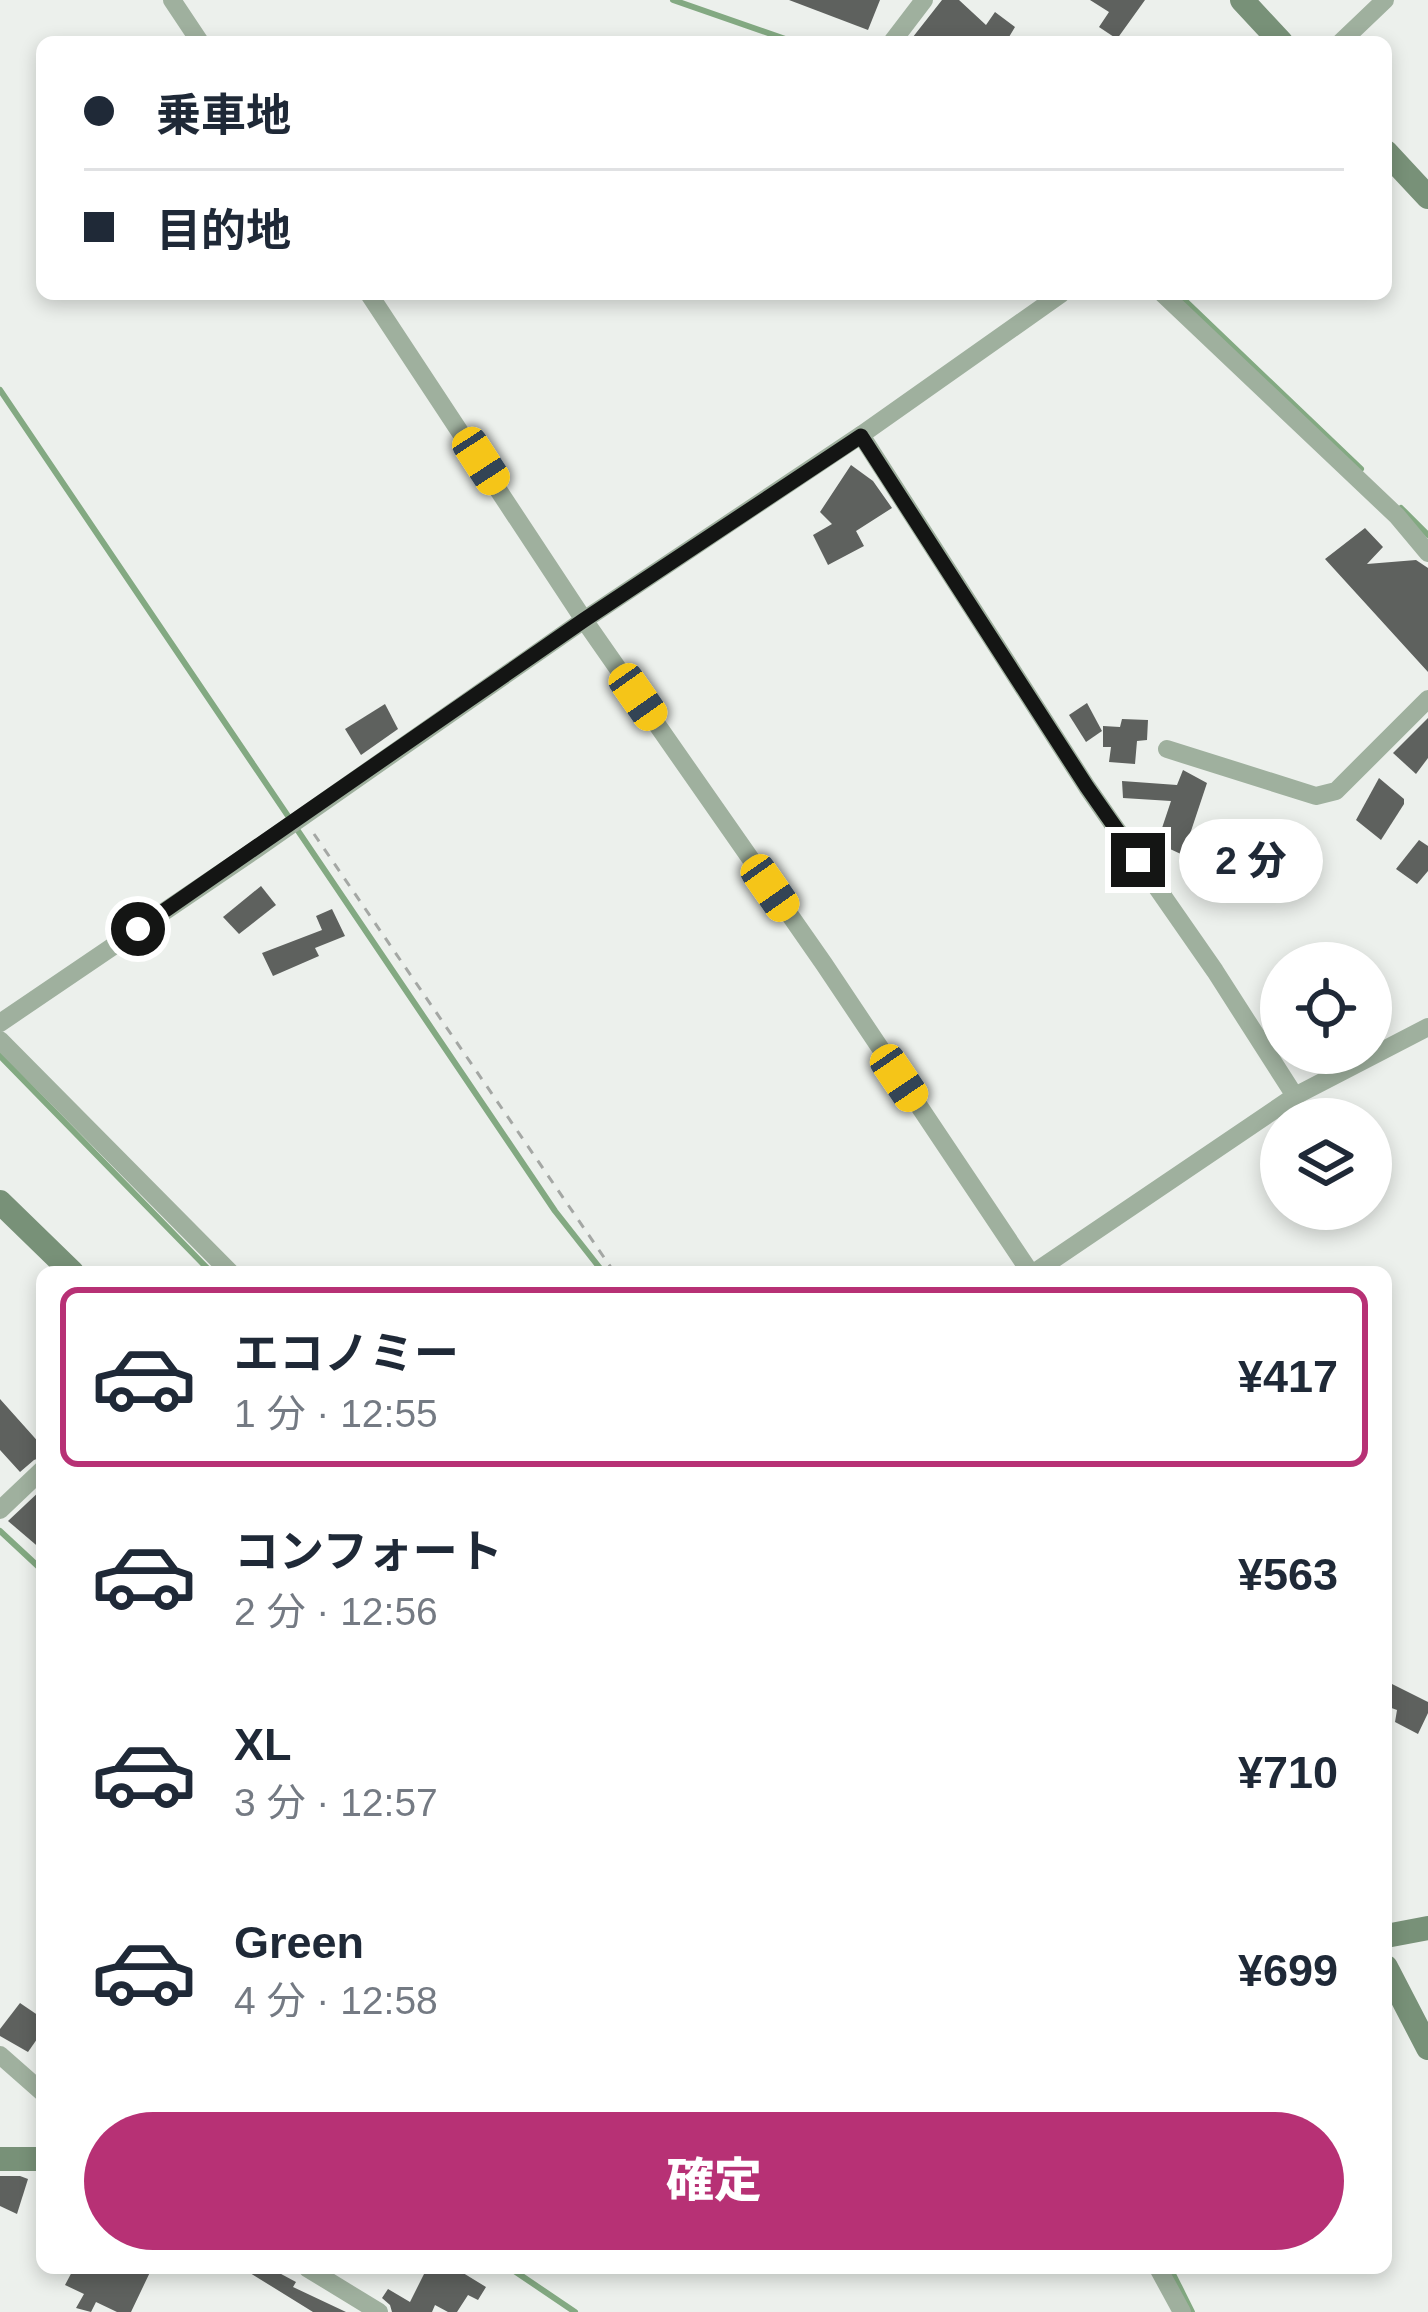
<!DOCTYPE html>
<html lang="ja">
<meta charset="utf-8">
<style>
:root{--surface:#fff;--page:#f6f6f7;--text:#1f2937;--muted:#747a83;--line:#e0e1e3;--accent:#b73175}
body{margin:0;font-family:Arial,"Noto Sans JP",sans-serif;background:var(--page);color:var(--text);height:100vh;display:flex;flex-direction:column;font-size:45px;white-space:nowrap}
*{box-sizing:border-box;margin:0}
p{font-size:39px;color:var(--muted)}
.icon{flex:none;width:66px;height:66px;fill:none;stroke:currentColor;stroke-width:2;stroke-linecap:round;stroke-linejoin:round}
.map{position:relative;flex:1;overflow:hidden}
.sheet{position:absolute;left:36px;top:1266px;width:1356px;height:1008px;display:flex;flex-direction:column;background:var(--surface);border-radius:18px;box-shadow:0 6px 18px #0003}
.sheet>*{flex:none}
.guide{position:absolute;left:36px;top:36px;width:1356px;height:264px;border-radius:18px;box-shadow:0 6px 18px #0003;display:grid;align-content:center;height:264px;padding:0 48px;background:var(--surface)}
.fabs{position:absolute;left:1260px;top:942px;display:grid;gap:24px}
.fabs a{display:grid;place-items:center;width:132px;height:132px;border-radius:50%;background:var(--surface);box-shadow:0 6px 18px #0003;font-size:60px}
.end{position:absolute;width:54px;height:54px;margin:-27px;border:15px solid #141514;background:#fff;box-shadow:0 0 0 6px #fff}
.from{border-radius:50%}
.bubble{position:absolute;height:84px;border-radius:42px;background:var(--surface);box-shadow:0 6px 18px #0003;font-size:39px;font-weight:800;line-height:84px;text-align:center}
.car{position:absolute;width:36px;height:72px;margin:-36px -18px;border-radius:15px;box-shadow:0 0 9px 3px #0007;background:linear-gradient(#f5c518 24%,#345 0 40%,#f5c518 0 76%,#345 0 86%,#f5c518 0)}
.guide b{display:flex;align-items:center;gap:42px;height:114px;font-size:45px}
.guide b+b{border-top:3px solid var(--line)}
.guide i{width:30px;height:30px;background:var(--text)}
ul{padding:21px 0 0;list-style:none}
li{display:flex;align-items:center;gap:36px;height:180px;margin:0 24px 18px;padding:0 24px;border:6px solid transparent;border-radius:18px}
li div{flex:1}
li b{display:block;font-size:45px}
li em{font-style:normal;font-weight:800}
li.active{border-color:var(--accent)}
li>.icon{width:108px;height:108px;stroke-width:1.5}
.action{display:flex;gap:24px;margin-top:auto;padding:24px 48px}
.action a{flex:1;height:138px;border-radius:72px;background:var(--accent);color:#fff;font-size:48px;font-weight:800;line-height:138px;text-align:center}
.map>svg:first-child{display:block}
.lines{fill:none;stroke-linecap:round;stroke-linejoin:round}
.stream{stroke:#83a982;stroke-width:6}
.building{fill:#5e615e}
.path{stroke:#a4a7a4;stroke-width:3;stroke-dasharray:9 9;stroke-linecap:butt}
.minor{stroke:#9fb09e;stroke-width:18}
.secondary{stroke:#789178;stroke-width:24}
.route{stroke:#141514;stroke-width:15}
</style>
<div class="map">
<svg width="1428" height="2312" viewBox="0 0 1428 2312">
<rect width="100%" height="100%" fill="#ecf0ec"/>
<g class="lines">
<g class="stream">
<polyline points="673,0 794,42"/>
<polyline points="1178,294 1361,469"/>
<polyline points="0,390 555,1211 603,1272"/>
<polyline points="1401,508 1428,535"/>
<polyline points="0,1056 211,1272"/>
<polyline points="0,1531 42,1570"/>
<polyline points="510,2268 575,2312"/>
<polyline points="1170,2268 1192,2312"/>
</g>
</g>
<g class="building">
<polygon points="789,0 880,0 868,30"/>
<polygon points="942,0 959,0 986,25 995,12 1015,27 1006,42 909,42"/>
<polygon points="1090,0 1145,0 1117,39 1099,27 1109,12"/>
<polygon points="851,465 873,481 892,508 856,531 864,546 828,565 813,535 832,524 820,512"/>
<polygon points="1365,528 1383,547 1367,564 1416,560 1428,568 1428,672 1325,559"/>
<polygon points="1087,703 1102,731 1086,742 1069,715"/>
<polygon points="385,704 398,729 361,755 345,729"/>
<polygon points="1428,718 1428,758 1416,774 1393,753"/>
<polygon points="1122,719 1148,720 1147,740 1137,741 1135,764 1109,762 1111,747 1103,747 1103,726 1120,727"/>
<polygon points="1183,770 1207,783 1183,855 1157,843 1171,801 1123,798 1122,781 1177,785"/>
<polygon points="1379,778 1404,799 1404,804 1381,840 1356,820"/>
<polygon points="1419,840 1428,846 1428,871 1417,884 1396,869"/>
<polygon points="261,886 276,905 239,934 223,917"/>
<polygon points="332,909 345,936 315,948 319,956 273,976 262,953 322,930 316,916"/>
<polygon points="0,1399 42,1446 42,1457 34,1460 20,1472 0,1450"/>
<polygon points="42,1489 42,1550 8,1521"/>
<polygon points="1386,1681 1428,1702 1428,1713 1418,1734 1395,1722 1397,1710 1386,1706"/>
<polygon points="20,2003 42,2018 42,2032 28,2052 0,2036 0,2029"/>
<polygon points="0,2176 20,2176 28,2179 17,2214 0,2206"/>
<polygon points="74,2268 152,2268 131,2312 117,2312 96,2302 91,2312 76,2308 84,2294 65,2285"/>
<polygon points="242,2268 270,2268 296,2282 293,2287 346,2312 313,2312"/>
<polygon points="427,2268 455,2268 486,2287 478,2300 468,2295 457,2312 448,2312 435,2305 432,2312 392,2312 390,2305 382,2298 388,2289 410,2302"/>
</g>
<g class="lines">
<polyline class="path" points="314,834 614,1272"/>
<g class="minor">
<polyline points="172,0 200,42"/>
<polyline points="892,42 924,0"/>
<polyline points="1341,42 1385,0"/>
<polyline points="369,294 584,620 824,964 1030,1272"/>
<polyline points="1163,294 1397,516 1428,553"/>
<polyline points="861,435 1087,787 1215,971 1295,1096"/>
<polyline points="1167,749 1316,796 1336,791 1428,699"/>
<polyline points="0,1023 255,850 584,620 861,435 1061,294"/>
<polyline points="0,1040 230,1272"/>
<polyline points="1035,1272 1295,1096 1428,1027"/>
<polyline points="0,1510 42,1470"/>
<polyline points="0,2055 42,2092"/>
<polyline points="307,2268 379,2312"/>
<polyline points="1158,2268 1182,2312"/>
</g>
<g class="secondary">
<polyline points="1242,0 1281,42"/>
<polyline points="1386,152 1428,197"/>
<polyline points="0,1202 72,1272"/>
<polyline points="1386,1936 1428,1928"/>
<polyline points="1386,1967 1428,2048"/>
<polyline points="0,2159 42,2159"/>
</g>
</g>
<g class="lines">
<polyline class="route" points="138,929 584,620 861,436 1087,787 1138,860"/>
</g>
</svg>
<div class="fabs">
<a><svg class="icon" aria-label="locate" viewBox="0 0 24 24"><circle cx="12" cy="12" r="6"/><path d="M12 2v4M12 18v4M2 12h4M18 12h4"/></svg></a>
<a><svg class="icon" aria-label="layers" viewBox="0 0 24 24"><path d="M12 4l9 5-9 5-9-5zM3 14l9 5 9-5"/></svg></a>
</div>
<i class="end from" style="left:138px;top:929px"></i>
<i class="end" style="left:1138px;top:860px"></i>
<div class="bubble" style="left:1179px;top:819px;width:144px">2 分</div>
<i class="car" style="left:481px;top:461px;rotate:147deg"></i>
<i class="car" style="left:638px;top:697px;rotate:145deg"></i>
<i class="car" style="left:770px;top:888px;rotate:145deg"></i>
<i class="car" style="left:899px;top:1078px;rotate:146deg"></i>
<div class="guide">
<b><i class="from"></i>乗車地</b>
<b><i></i>目的地</b>
</div>
<section class="sheet">
<ul>
<li class="active"><svg class="icon" aria-label="car" viewBox="0 0 24 24"><path d="M5 17H2v-5l4-1 3-4h7l3 4 3 1v5h-3M9 17h6M6 11h13"/><circle cx="7" cy="17" r="2"/><circle cx="17" cy="17" r="2"/></svg><div><b>エコノミー</b><p>1 分 · 12:55</p></div><em>¥417</em></li>
<li><svg class="icon" aria-label="car" viewBox="0 0 24 24"><path d="M5 17H2v-5l4-1 3-4h7l3 4 3 1v5h-3M9 17h6M6 11h13"/><circle cx="7" cy="17" r="2"/><circle cx="17" cy="17" r="2"/></svg><div><b>コンフォート</b><p>2 分 · 12:56</p></div><em>¥563</em></li>
<li><svg class="icon" aria-label="car" viewBox="0 0 24 24"><path d="M5 17H2v-5l4-1 3-4h7l3 4 3 1v5h-3M9 17h6M6 11h13"/><circle cx="7" cy="17" r="2"/><circle cx="17" cy="17" r="2"/></svg><div><b>XL</b><p>3 分 · 12:57</p></div><em>¥710</em></li>
<li><svg class="icon" aria-label="car" viewBox="0 0 24 24"><path d="M5 17H2v-5l4-1 3-4h7l3 4 3 1v5h-3M9 17h6M6 11h13"/><circle cx="7" cy="17" r="2"/><circle cx="17" cy="17" r="2"/></svg><div><b>Green</b><p>4 分 · 12:58</p></div><em>¥699</em></li>
</ul>
<div class="action"><a>確定</a></div>
</section>
</div>
